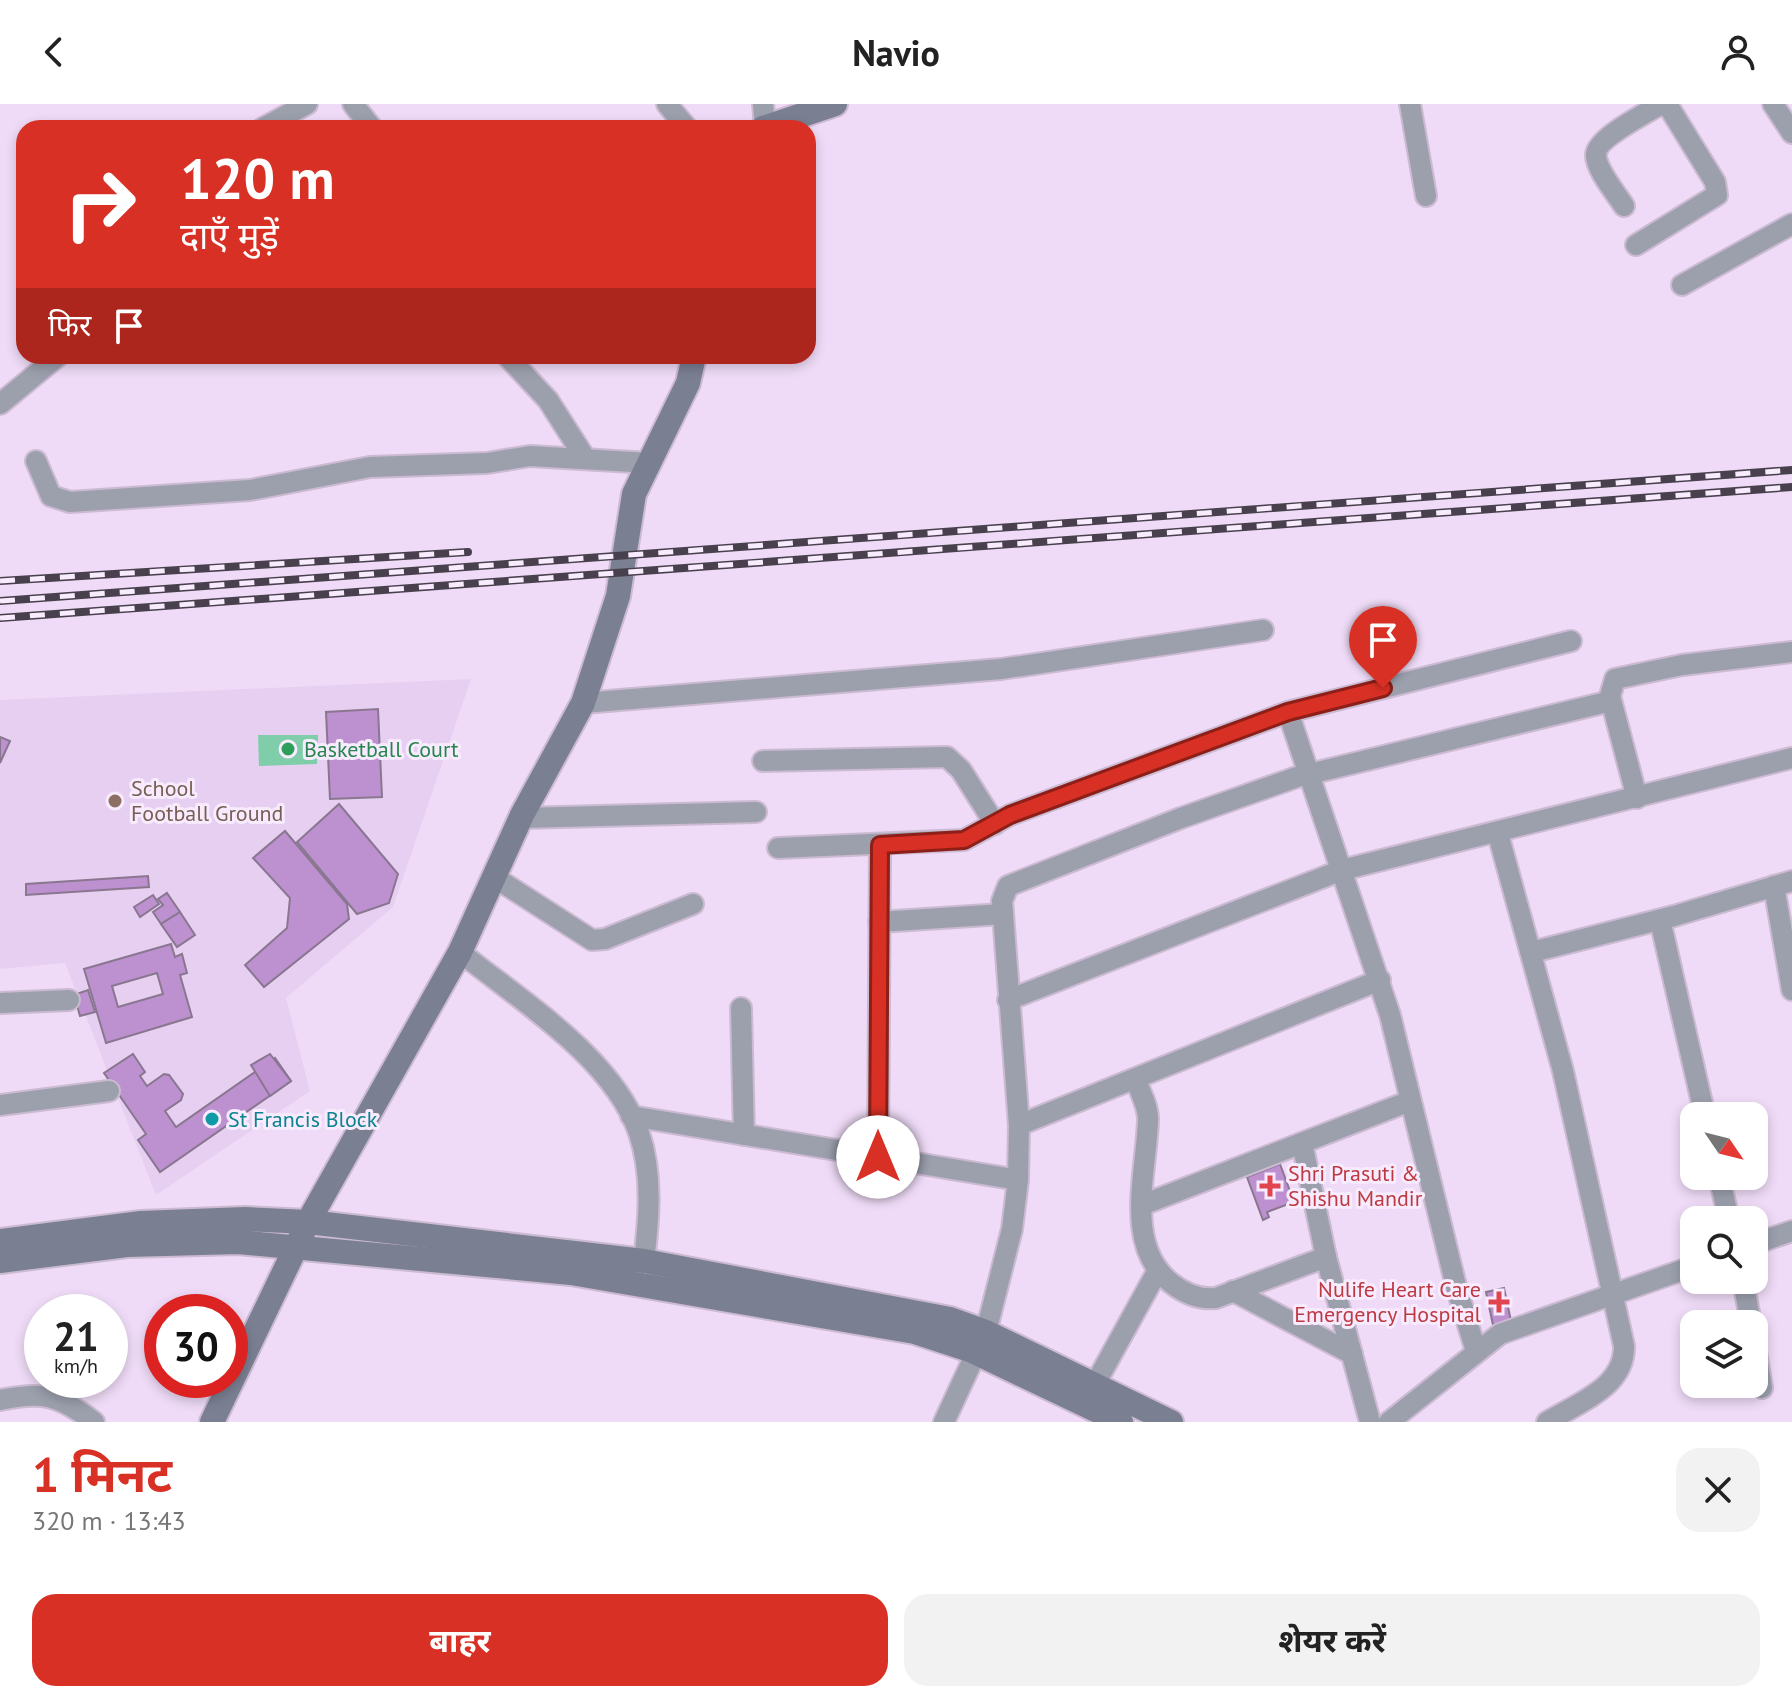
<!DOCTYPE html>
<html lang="hi">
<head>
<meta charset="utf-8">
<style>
	:root { --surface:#fff; --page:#f2f2f2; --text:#222; --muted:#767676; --accent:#d93025 }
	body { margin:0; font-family:"PT Sans","Noto Sans Devanagari",sans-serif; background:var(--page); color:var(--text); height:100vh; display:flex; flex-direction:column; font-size:30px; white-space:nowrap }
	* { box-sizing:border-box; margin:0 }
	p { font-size:26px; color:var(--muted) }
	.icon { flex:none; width:44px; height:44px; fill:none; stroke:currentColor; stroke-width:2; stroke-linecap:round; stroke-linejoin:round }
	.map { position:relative; height:1318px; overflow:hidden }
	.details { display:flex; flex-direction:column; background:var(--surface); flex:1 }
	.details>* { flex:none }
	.guide { position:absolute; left:16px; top:16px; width:800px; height:244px; border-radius:24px; box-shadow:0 4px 12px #0003; background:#d93025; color:#fff; overflow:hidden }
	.needle { width:52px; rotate:125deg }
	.tools { position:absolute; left:1680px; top:998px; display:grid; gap:16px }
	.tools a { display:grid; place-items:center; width:88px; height:88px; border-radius:16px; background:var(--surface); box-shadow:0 4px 12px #0003; font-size:40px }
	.speed { position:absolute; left:24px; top:1190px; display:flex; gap:16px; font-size:40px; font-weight:700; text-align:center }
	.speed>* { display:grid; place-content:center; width:104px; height:104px; border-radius:50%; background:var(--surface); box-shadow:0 4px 12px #0003; line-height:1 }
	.speed small { font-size:20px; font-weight:400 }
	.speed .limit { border:12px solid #d22; background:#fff; color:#111 }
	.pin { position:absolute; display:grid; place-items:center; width:68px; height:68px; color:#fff; margin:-82px -34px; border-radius:50% 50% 50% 0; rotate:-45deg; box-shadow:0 0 8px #0007 }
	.pin .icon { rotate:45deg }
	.me { position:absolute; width:88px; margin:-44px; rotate:0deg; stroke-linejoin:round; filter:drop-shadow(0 0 6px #0008) }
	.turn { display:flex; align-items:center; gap:28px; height:168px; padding:0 32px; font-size:36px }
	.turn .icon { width:104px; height:104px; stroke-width:2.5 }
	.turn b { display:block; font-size:56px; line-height:68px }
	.then { display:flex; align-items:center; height:76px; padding:0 32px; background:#0003; gap:16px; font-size:30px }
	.round { display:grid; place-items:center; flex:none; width:84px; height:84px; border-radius:24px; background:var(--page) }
	.overview { display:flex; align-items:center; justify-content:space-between; height:136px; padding:0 32px }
	h1 { font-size:48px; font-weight:700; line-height:60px; color:var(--accent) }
	.primary-button { display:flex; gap:16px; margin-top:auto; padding:16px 32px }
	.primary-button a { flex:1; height:92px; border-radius:24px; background:var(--accent); color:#fff; font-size:32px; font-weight:700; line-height:92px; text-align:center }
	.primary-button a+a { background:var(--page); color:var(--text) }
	header { display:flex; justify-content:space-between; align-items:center; height:104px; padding:0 32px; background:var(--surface); font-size:36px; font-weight:700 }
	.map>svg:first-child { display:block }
</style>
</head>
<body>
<header><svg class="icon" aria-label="back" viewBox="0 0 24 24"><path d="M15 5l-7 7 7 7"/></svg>Navio<svg class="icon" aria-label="person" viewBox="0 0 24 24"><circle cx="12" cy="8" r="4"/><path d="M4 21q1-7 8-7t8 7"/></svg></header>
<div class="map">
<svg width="1792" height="1318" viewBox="0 0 1792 1318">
	<rect width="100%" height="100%" fill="#efdbf7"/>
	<polygon fill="#e7cff2" points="471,575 393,803 286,894 310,987 156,1091 65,859 0,865 0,596"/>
	<polygon fill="#80cda9" points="258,631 318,631 317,660 259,662"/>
	<g fill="#bd90d0" stroke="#897790" stroke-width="2" fill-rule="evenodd">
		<polygon points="378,605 382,693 330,695 326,608"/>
		<polygon points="0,633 10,637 0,659"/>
		<polygon points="339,700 398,770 389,799 357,810 297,738"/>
		<polygon points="285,727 347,800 349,815 264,883 245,861 287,824 290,794 253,754"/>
		<polygon points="148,772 149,783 26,791 26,780"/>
		<polygon points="167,789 180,808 161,820 153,808 163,801 158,795"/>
		<polygon points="153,791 159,800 140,813 134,803"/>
		<polygon points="180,808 195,831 177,843 161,820"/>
		<path d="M171 840 175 853 182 850 187 869 180 871 192 913 106 939 84 865ZM157 869 163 890 118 903 112 882Z"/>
		<polygon points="88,886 95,908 80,912 74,891"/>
		<polygon points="133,950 145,968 140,972 147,982 164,970 169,971 183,990 181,996 165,1007 176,1023 275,954 291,977 160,1068 138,1036 146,1030 104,969"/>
		<polygon points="270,950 291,977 270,992 251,961"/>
		<polygon points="1280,1060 1294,1098 1267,1108 1269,1113 1263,1116 1247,1073"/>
		<polygon points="1504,1184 1511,1217 1493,1221 1486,1188"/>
	</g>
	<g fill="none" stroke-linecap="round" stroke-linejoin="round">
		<defs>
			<g id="street">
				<polyline points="353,0 372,24"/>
				<polyline points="667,0 687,24"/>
				<polyline points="763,0 765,22"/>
				<polyline points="1410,0 1426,92"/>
				<polyline points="1773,0 1792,29"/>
				<polyline points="263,24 307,0"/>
				<path d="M1624 102C1616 89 1596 66 1596 51 1596 34 1647 9 1661 0"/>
				<polyline points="1636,141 1717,91 1715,78 1667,0"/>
				<polyline points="1682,181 1792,120"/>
				<polyline points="507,252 548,296 585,354"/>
				<polyline points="0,300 58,252"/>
				<polyline points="36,357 51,392 70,398 250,386 370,363 487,359 530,352 650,359"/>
				<polyline points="583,599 1001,565 1263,526"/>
				<polyline points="1288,608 1390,911 1456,1182 1476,1247"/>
				<polyline points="763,657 947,653 961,666 995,720"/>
				<polyline points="1637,694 1610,592 1615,575 1682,561 1792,548"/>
				<polyline points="521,714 756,708"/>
				<path d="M1498 730 1563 967 1624 1242C1625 1283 1578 1299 1547 1318"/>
				<polyline points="778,744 964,736 1010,711 1288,608 1571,537"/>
				<polyline points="494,773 592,836 605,835 693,800"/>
				<polyline points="1774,782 1792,886"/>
				<polyline points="1660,816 1705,1012"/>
				<polyline points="879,818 1003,810"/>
				<path d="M460 848C520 896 613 954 639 1029 653 1070 649 1115 644 1157"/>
				<polyline points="1532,848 1674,812 1792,777"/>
				<polyline points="1008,896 1342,766 1792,654"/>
				<polyline points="0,899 69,896"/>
				<polyline points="741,904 744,1031"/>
				<path d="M1135 975C1140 987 1148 1002 1148 1015 1147 1067 1123 1141 1171 1179 1185 1190 1199 1196 1216 1194L1326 1153"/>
				<polyline points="0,1001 109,987"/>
				<polyline points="631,1012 1018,1076"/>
				<polyline points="1019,1021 1380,876"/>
				<polyline points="1302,1039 1326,1153 1370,1318"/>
				<polyline points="878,1053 880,741"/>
				<polyline points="1719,1072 1729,1116"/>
				<polyline points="1142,1101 1410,997"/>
				<polyline points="1754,1140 1792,1127"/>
				<polyline points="1743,1176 1751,1220"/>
				<polyline points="1233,1187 1352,1250"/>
				<polyline points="986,1228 1012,1125 1018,1076 1019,1021 1002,797 1008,782 1181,714 1297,673 1611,597"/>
				<polyline points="1754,1236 1762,1284"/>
				<polyline points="1094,1282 1158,1166"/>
				<path d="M0 1296C43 1287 59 1291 94 1318"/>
				<polyline points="944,1318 976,1249"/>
				<polyline points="1389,1318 1500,1230 1694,1162"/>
			</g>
			<g id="secondary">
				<polyline points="763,24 835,0"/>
				<polyline points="0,1137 141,1119 245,1115 308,1118 644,1157 950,1215 986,1228 1171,1318"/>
				<polyline points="0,1157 127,1141 238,1138 571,1169 915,1228 970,1246 1121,1318"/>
				<polyline points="212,1318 308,1118 460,848 522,711 583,599 618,492 634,390 688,279 694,252"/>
			</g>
		</defs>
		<use href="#street" stroke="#cbbad2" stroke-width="24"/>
		<use href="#secondary" stroke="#cbbad2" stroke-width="28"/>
		<use href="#street" stroke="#9ca0ad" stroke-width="20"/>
		<use href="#secondary" stroke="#7a7f92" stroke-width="24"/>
		<defs>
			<g id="rail">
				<polyline points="0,477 468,448"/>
				<polyline points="0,497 1792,366"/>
				<polyline points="0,514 1792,383"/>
			</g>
		</defs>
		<use href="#rail" stroke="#49404d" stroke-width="8"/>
		<use href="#rail" stroke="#f7ebfd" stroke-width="5" stroke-dasharray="15" stroke-linecap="butt"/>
	</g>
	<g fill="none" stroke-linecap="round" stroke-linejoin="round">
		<defs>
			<polyline id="route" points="878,1053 880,741 964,736 1010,711 1288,608 1383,584"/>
		</defs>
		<use href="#route" stroke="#8d1f18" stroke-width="20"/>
		<use href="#route" stroke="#d93025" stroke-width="14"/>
	</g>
	<circle fill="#2e9e5b" stroke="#f7ebfd" stroke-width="3" cx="288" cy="645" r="8"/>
	<circle fill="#8d6e63" stroke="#f7ebfd" stroke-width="3" cx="115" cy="697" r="8"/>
	<circle fill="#0f9aa8" stroke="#f7ebfd" stroke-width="3" cx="212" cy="1015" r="8"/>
	<g fill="#e0444e" stroke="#f7ebfd" stroke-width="3">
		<path d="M1266 1070h8v8h8v8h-8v8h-8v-8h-8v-8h8z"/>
		<path d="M1495 1186h8v8h8v8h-8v8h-8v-8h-8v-8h8z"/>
	</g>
	<g text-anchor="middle" stroke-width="6" stroke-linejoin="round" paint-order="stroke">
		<g font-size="22" fill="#27864d" stroke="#f7ebfd" text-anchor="start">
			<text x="304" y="653">Basketball Court</text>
		</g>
		<g font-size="22" fill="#785e54" stroke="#f7ebfd" text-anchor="start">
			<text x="131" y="692">School<tspan x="131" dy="25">Football Ground</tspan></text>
		</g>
		<g font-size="22" fill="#0d838f" stroke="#f7ebfd" text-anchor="start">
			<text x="228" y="1023">St Francis Block</text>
		</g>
		<g font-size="22" fill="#be3a42" stroke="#f7ebfd" text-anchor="start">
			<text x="1288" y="1077">Shri Prasuti &amp;<tspan x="1288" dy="25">Shishu Mandir</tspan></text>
			<text x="1481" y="1193" text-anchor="end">Nulife Heart Care<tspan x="1481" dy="25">Emergency Hospital</tspan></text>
		</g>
	</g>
</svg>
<div class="tools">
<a><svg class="needle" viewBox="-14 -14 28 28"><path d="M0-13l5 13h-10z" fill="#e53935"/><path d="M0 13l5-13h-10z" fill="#767676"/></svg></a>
<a><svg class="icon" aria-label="search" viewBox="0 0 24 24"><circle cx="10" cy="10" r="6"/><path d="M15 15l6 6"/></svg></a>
<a><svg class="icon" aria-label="layers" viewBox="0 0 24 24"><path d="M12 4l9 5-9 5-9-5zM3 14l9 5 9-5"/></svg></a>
</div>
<div class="speed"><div>21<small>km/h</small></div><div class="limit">30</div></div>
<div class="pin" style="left:1383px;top:584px;background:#d93025"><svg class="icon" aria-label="arrive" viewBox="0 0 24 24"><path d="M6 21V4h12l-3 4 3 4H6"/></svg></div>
<svg class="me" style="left:878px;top:1053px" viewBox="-20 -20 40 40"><circle r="19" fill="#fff"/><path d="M0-13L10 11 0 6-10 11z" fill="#d93025"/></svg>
<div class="guide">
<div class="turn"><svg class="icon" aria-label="right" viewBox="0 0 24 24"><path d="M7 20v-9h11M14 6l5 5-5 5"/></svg><div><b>120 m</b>दाएँ मुड़ें</div></div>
<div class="then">फिर<svg class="icon" aria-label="arrive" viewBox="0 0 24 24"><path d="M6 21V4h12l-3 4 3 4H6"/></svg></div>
</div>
</div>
<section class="details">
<div class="overview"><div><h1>1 मिनट</h1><p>320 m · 13:43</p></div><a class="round"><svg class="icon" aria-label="close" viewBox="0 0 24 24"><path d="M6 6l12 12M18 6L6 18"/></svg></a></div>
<div class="primary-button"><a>बाहर</a><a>शेयर करें</a></div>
</section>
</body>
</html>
